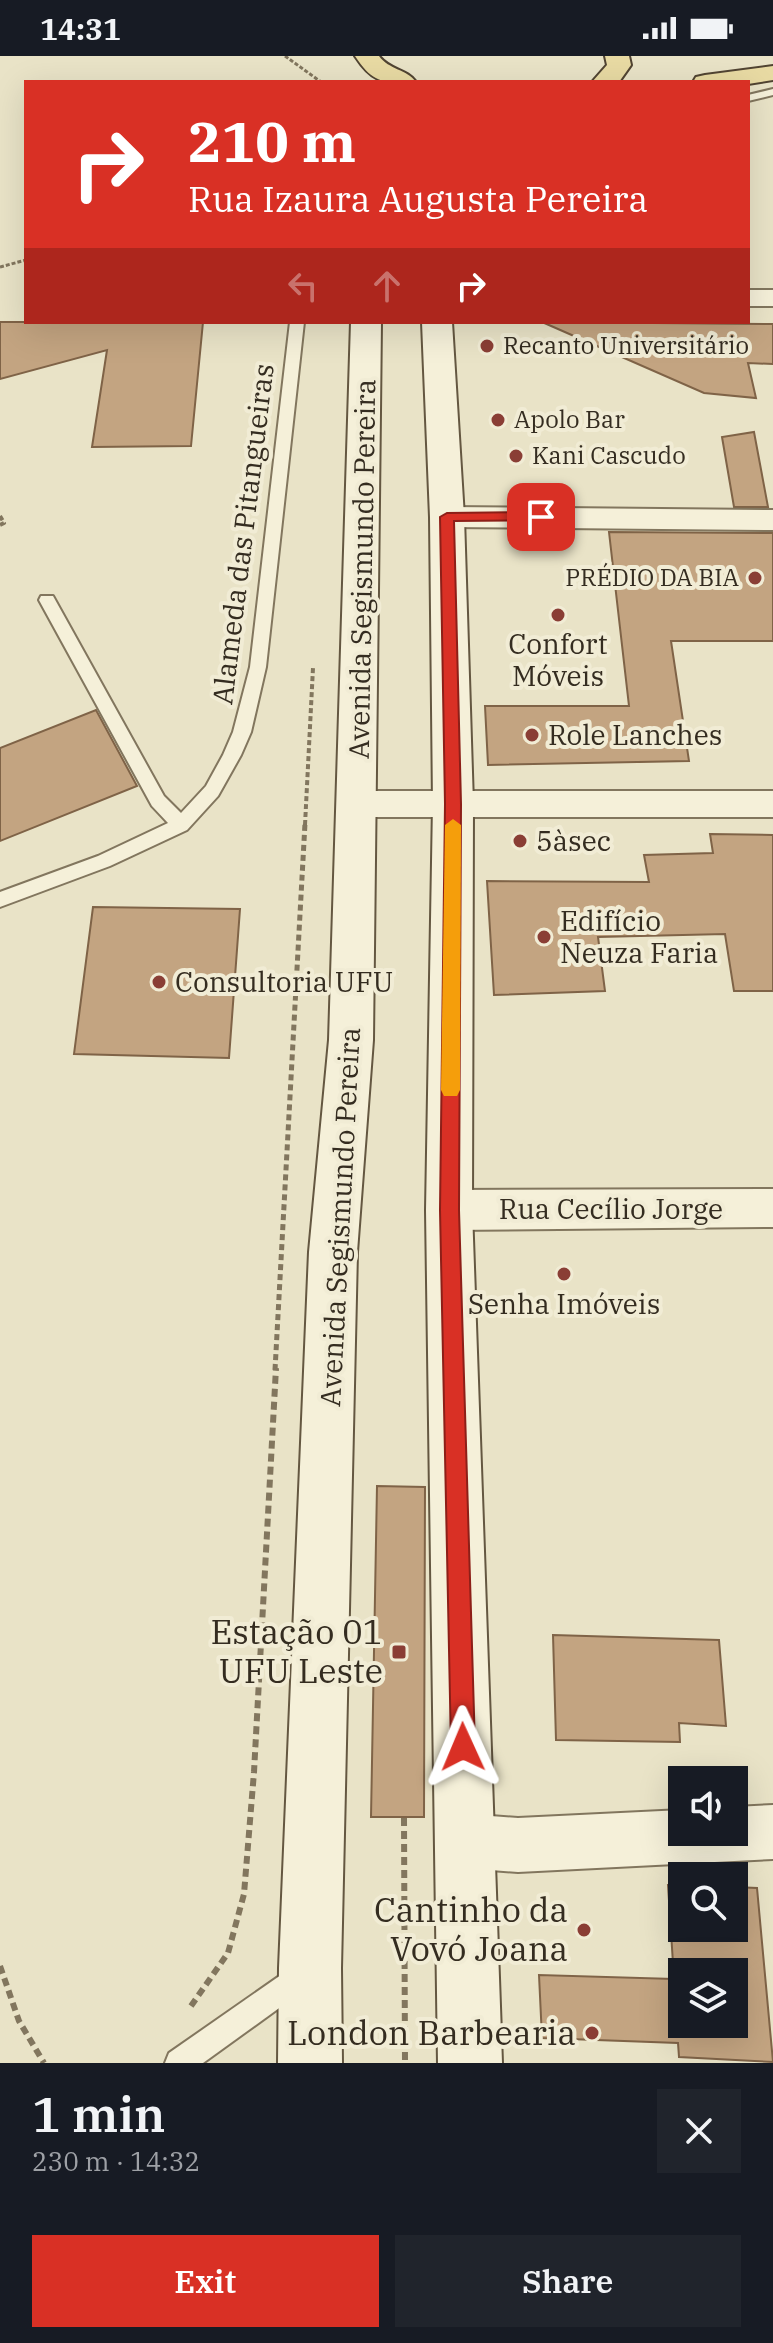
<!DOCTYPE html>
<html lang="en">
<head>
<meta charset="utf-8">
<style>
	:root { --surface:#171b24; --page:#20242c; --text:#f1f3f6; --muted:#9ea1a6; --accent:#d93025 }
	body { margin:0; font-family:"IBM Plex Serif",serif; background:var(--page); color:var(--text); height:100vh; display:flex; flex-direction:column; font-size:30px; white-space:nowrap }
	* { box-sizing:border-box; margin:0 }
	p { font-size:26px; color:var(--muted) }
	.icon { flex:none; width:44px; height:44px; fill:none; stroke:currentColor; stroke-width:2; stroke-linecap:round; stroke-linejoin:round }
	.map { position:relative; height:2007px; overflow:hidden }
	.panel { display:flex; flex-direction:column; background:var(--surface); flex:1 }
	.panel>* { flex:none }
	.hud { position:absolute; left:24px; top:24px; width:726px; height:244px; border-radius:0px; box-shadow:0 8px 32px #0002; background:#d93025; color:#fff; overflow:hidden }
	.tools { position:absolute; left:668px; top:1710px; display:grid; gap:16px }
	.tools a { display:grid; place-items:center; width:80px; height:80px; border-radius:0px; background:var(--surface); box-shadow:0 8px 32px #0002; font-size:40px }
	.pin { position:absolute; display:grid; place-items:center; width:68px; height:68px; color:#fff; margin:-34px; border-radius:16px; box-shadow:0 4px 12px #0006 }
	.me { position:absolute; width:88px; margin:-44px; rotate:359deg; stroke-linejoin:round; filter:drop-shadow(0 0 6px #0008) }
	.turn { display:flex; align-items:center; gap:28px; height:168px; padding:0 32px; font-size:36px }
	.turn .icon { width:104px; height:104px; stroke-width:2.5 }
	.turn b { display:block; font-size:56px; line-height:68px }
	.lanes { display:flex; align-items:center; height:76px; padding:0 32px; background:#0003; justify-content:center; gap:40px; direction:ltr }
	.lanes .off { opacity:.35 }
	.round { display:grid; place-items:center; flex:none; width:84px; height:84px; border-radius:0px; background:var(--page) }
	.head { display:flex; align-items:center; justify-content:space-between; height:136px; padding:0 32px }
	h1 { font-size:48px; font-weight:600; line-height:60px }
	.button { display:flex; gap:16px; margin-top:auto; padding:16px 32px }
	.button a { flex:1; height:92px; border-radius:0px; background:var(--accent); color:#fff; font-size:32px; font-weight:600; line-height:92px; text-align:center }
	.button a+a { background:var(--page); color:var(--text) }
	.status { display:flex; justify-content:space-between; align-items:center; height:56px; padding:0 40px; background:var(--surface); direction:ltr }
	.status svg { height:22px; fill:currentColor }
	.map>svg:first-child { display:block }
</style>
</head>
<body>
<div class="status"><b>14:31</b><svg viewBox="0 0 49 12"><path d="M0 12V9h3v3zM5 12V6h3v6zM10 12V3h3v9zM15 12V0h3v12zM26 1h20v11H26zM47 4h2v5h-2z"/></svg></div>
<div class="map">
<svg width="773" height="2007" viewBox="0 0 773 2007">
	<rect width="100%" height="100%" fill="#e9e3c7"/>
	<g fill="#c3a481" stroke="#7f6347" stroke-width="2" fill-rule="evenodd">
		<polygon points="0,266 203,266 191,390 92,391 107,294 0,323"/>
		<polygon points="542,266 773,268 773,308 748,307 756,342 704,337"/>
		<polygon points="754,376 768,451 734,451 722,381"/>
		<polygon points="609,476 773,477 773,585 671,585 689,705 488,709 485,650 629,650"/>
		<polygon points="96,654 137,730 0,785 0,692"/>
		<polygon points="710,778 773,779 773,935 734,935 725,878 598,881 605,935 494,939 487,825 649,826 644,799 713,797"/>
		<polygon points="93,851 240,853 229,1002 74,998"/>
		<polygon points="377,1430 425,1431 424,1761 371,1761"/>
		<polygon points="553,1579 719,1584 726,1670 679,1667 680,1686 556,1684"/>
		<path d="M668 1829 682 1830V1872H734V1831L757 1832 773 2006 679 2001 678 1987 542 1982 539 1919 674 1923ZM682 1916H734V1968H682Z"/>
	</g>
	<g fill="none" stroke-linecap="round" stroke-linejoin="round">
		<defs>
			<g id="service">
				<polygon points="773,33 773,39 748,45 748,39"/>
				<polygon points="290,266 304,266 266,611 251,676 241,699 218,740 187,774 110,810 0,851 0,836 98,800 168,767 152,750 39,544 41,540 53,540 164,740 181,757 206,730 223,699 233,676 250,611"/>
				<polygon points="301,1905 311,1909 315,1919 311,1929 203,2007 165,2007 169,1997"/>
			</g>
			<g id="minor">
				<rect x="748" y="234" width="25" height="16"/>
				<polygon points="447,451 773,454 773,474 447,471 436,468 432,461 436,454"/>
				<polygon points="357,735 773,735 773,761 357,761 344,758 339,748 344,738"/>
				<polygon points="773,1133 773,1171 449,1174 434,1168 428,1154 434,1140 449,1134"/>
				<polygon points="773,1749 773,1803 518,1816 465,1812 446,1804 438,1785 446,1766 465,1758 518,1762 682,1754 682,1776 734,1776 734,1751"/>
			</g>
			<g id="secondary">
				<polygon points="351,266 381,266 373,984 357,1196 341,1912 342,2007 278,2007 279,1912 309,1196 329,984"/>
				<polygon points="422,266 452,266 464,461 473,748 472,1154 502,2007 438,2007 426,1154 433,748 430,461"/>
			</g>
			<g id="primary">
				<path d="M355 0H379C389 14 407 13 416 26 383 26 374 29 355 0Z"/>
				<polygon points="605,0 629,0 631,9 619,26 592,26 607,9"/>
				<polygon points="773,10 773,24 748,28 693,26 696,21 705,19"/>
			</g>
		</defs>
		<use href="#service" stroke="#82765e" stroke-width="4"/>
		<use href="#minor" stroke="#82765e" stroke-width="4"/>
		<use href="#secondary" stroke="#645741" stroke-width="4"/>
		<use href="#primary" stroke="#514432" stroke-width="4"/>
		<g stroke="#82765e" stroke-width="3" stroke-dasharray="4 2" stroke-linecap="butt">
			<polyline points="285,0 321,26"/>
			<polyline points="0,211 26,204"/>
		</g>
		<g stroke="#82765e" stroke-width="4" stroke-dasharray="5 3" stroke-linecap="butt">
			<polyline points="0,460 4,467 0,469"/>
			<polyline points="305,769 313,612"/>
		</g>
		<polyline stroke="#82765e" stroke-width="5" stroke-dasharray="6 4" stroke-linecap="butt" points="275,1314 305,767"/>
		<g stroke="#82765e" stroke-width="6" stroke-dasharray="8 5" stroke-linecap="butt">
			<polyline points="404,1762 405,2007"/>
			<polyline points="0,1910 19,1965 44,2007"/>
			<polyline points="191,1950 228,1897 244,1838 254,1716 276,1312"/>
		</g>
		<use href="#service" fill="#f5f0d9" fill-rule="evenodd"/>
		<use href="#minor" fill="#f5f0d9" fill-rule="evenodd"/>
		<use href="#secondary" fill="#f5f0d9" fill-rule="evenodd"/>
		<use href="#primary" fill="#e8daa3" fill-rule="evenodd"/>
	</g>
	<polygon fill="#d93025" stroke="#8d1f18" stroke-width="2" points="541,456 548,461 546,464 454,465 461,748 459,1154 475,1691 471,1699 463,1702 455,1699 451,1691 440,1154 445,748 440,461 447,457"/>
	<polygon fill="#f59e0b" points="453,763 461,769 460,1034 457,1040 444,1040 441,1034 445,769"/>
	<g fill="#8a3e35" stroke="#f1ecd5" stroke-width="3">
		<circle cx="487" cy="290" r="8"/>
		<circle cx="498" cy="364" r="8"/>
		<circle cx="516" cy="400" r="8"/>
		<circle cx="755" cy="522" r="8"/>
		<circle cx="558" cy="559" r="8"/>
		<circle cx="532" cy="679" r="8"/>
		<circle cx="520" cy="785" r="8"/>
		<circle cx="544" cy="881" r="8"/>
		<circle cx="159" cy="926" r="8"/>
		<circle cx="564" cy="1218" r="8"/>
		<rect x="391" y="1588" width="16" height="16" rx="4"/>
		<circle cx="584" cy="1874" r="8"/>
		<circle cx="592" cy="1977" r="8"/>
	</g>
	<g text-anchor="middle" stroke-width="8" stroke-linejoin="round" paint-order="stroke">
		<g font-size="24" fill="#342c20" stroke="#f1ecd5" text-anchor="start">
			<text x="503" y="298">Recanto Universitário</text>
			<text x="514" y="372">Apolo Bar</text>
			<text x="532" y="408">Kani Cascudo</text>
			<text x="739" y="530" text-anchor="end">PRÉDIO DA BIA</text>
		</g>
		<g font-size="28" fill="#342c20" stroke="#f1ecd5">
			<text transform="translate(243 478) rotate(-83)" y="10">Alameda das Pitangueiras</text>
			<text transform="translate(362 513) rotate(-89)" y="10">Avenida Segismundo Pereira</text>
			<text x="611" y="1163">Rua Cecílio Jorge</text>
			<text transform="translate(340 1161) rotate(-87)" y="10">Avenida Segismundo Pereira</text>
		</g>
		<g font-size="28" fill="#342c20" stroke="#f1ecd5" text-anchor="start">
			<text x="558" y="598" text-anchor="middle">Confort<tspan x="558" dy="32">Móveis</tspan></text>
			<text x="548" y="689">Role Lanches</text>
			<text x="536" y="795">5àsec</text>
			<text x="560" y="875">Edifício<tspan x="560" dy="32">Neuza Faria</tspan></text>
			<text x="175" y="936">Consultoria UFU</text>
			<text x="564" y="1258" text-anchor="middle">Senha Imóveis</text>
		</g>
		<g font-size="34" fill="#342c20" stroke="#f1ecd5" text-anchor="end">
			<text x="383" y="1588">Estação 01<tspan x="383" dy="39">UFU Leste</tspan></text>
			<text x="568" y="1866">Cantinho da<tspan x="568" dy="39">Vovó Joana</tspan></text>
			<text x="576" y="1989">London Barbearia</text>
		</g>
	</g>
</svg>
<div class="tools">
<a><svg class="icon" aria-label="sound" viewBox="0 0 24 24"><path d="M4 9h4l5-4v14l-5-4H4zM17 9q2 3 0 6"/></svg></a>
<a><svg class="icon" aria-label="search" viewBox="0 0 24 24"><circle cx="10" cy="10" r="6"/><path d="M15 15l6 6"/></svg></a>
<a><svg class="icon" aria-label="layers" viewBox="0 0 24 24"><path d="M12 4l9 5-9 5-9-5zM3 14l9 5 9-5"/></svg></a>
</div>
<div class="pin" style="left:541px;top:461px;background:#d93025"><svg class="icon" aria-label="arrive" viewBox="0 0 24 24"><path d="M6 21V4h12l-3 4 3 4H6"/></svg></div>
<svg class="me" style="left:463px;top:1691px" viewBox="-20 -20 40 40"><path d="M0-17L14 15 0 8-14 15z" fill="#d93025" stroke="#fff" stroke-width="4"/></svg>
<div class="hud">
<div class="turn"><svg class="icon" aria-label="right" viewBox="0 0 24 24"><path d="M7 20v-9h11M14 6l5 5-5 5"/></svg><div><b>210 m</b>Rua Izaura Augusta Pereira</div></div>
<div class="lanes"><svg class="icon off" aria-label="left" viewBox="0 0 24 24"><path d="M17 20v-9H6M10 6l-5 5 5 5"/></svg><svg class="icon off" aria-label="ahead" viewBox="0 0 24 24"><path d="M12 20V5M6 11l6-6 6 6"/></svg><svg class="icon" aria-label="right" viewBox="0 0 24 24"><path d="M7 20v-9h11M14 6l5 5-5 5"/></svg></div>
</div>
</div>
<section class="panel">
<div class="head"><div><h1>1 min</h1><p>230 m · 14:32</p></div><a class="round"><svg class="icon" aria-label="close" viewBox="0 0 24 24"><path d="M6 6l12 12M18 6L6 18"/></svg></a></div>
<div class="button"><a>Exit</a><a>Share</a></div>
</section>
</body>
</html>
